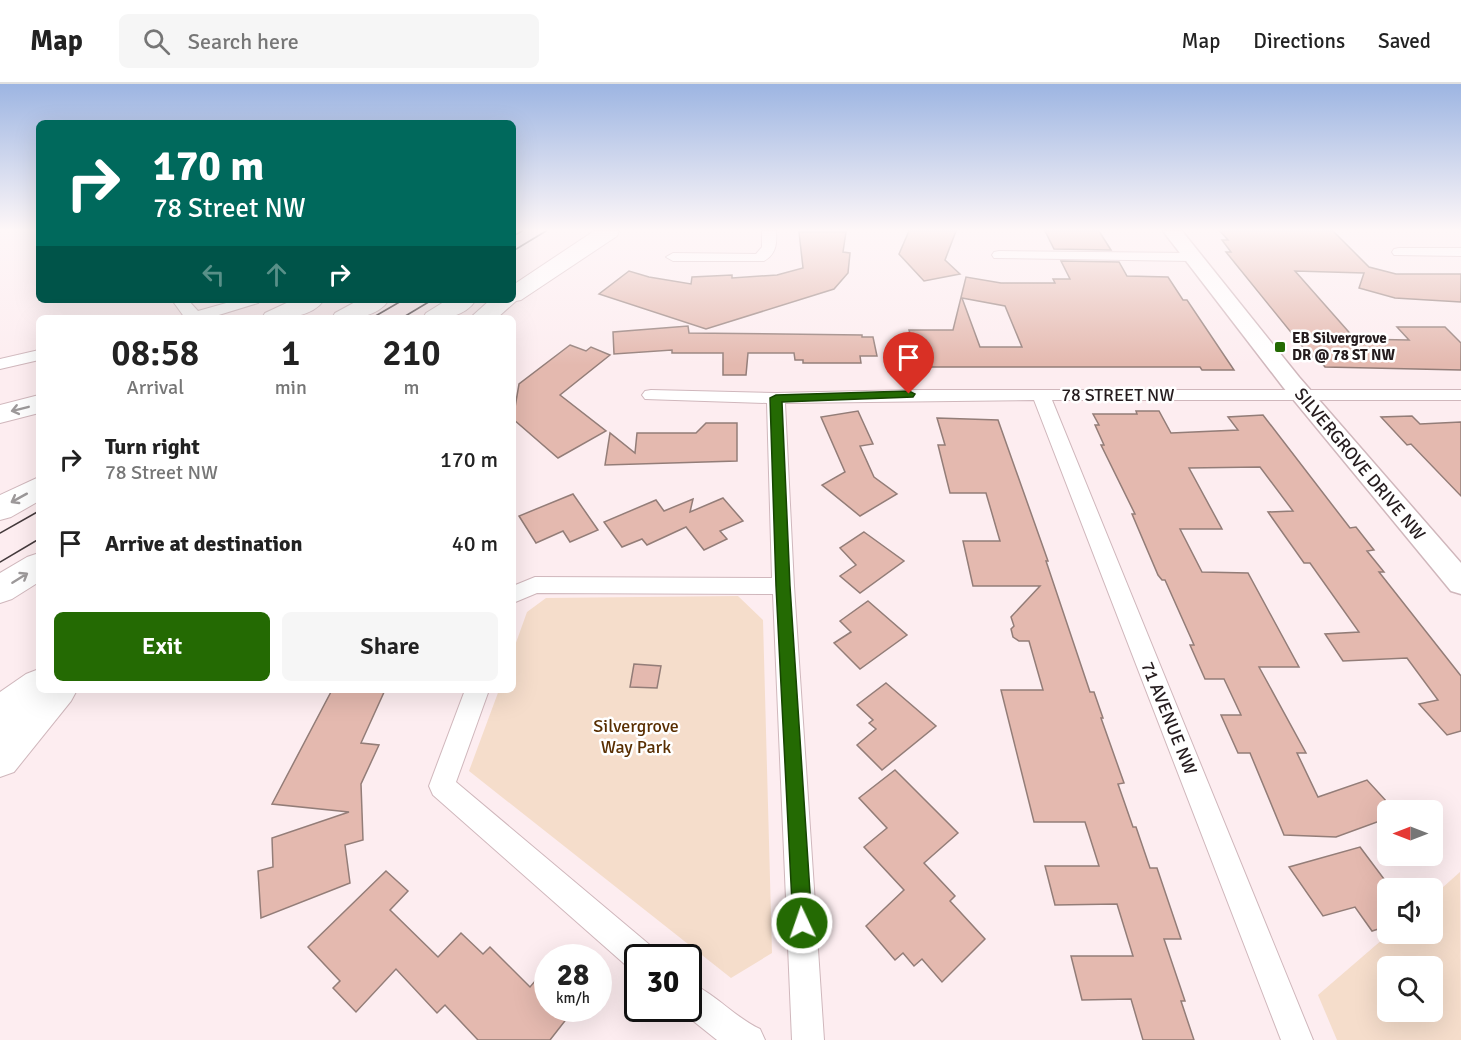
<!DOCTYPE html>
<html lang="en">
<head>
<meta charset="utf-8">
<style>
	:root { --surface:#fff; --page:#f6f6f6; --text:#222; --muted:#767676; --line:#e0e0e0; --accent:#246a03 }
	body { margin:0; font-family:Signika,sans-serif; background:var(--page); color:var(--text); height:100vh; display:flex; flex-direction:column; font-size:22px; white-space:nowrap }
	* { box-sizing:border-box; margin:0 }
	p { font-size:20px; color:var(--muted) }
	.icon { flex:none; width:33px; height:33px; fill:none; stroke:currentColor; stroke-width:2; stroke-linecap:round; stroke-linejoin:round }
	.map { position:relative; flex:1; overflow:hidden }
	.details { position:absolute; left:36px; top:231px; width:480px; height:378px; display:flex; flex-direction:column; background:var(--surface); border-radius:9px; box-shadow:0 6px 24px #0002 }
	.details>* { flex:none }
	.top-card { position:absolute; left:36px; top:36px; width:480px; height:183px; border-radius:9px; box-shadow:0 6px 24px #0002; background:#00695c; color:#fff; overflow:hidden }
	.needle { width:39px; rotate:270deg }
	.tools { position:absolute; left:1377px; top:716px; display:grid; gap:12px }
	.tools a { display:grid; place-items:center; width:66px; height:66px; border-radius:9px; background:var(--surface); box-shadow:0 6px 24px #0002; font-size:30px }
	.speed { position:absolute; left:534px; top:860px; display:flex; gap:12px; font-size:30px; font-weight:700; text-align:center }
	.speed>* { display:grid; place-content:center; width:78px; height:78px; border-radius:50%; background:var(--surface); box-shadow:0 6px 24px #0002; line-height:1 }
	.speed small { font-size:15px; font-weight:400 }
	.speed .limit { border:3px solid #111; border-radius:9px; background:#fff; color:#111 }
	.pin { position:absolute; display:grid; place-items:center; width:51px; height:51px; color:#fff; margin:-62px -26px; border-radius:50% 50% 50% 0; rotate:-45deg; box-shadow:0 0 6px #0007 }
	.pin .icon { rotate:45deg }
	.me { position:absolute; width:66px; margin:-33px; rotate:357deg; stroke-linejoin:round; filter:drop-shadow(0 0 4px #0008) }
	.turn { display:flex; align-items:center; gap:21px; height:126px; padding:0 18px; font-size:27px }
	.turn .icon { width:78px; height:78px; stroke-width:2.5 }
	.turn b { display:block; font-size:42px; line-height:51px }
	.lanes { display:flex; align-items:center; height:57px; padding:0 18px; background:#0003; justify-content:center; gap:30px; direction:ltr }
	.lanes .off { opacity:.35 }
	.eta { display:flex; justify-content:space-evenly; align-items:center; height:102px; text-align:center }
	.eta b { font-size:36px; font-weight:600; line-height:42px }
	.action { display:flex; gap:12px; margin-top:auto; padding:12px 18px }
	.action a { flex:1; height:69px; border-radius:9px; background:var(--accent); color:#fff; font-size:24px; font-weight:600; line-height:69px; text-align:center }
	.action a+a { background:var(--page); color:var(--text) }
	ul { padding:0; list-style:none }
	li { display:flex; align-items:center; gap:18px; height:84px; padding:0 18px }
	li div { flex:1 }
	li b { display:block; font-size:22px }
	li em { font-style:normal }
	header { display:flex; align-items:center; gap:36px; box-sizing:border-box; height:84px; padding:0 30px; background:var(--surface); border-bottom:2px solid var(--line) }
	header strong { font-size:28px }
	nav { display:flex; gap:33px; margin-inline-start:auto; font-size:21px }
	.search { width:420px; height:54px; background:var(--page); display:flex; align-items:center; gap:15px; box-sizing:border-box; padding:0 21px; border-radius:9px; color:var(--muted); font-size:22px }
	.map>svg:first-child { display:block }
</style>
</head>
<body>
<header>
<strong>Map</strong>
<div class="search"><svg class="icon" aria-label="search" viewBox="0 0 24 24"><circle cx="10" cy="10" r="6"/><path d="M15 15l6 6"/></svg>Search here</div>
<nav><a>Map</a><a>Directions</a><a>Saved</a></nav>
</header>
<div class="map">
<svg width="1461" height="956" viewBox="0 0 1461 956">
	<rect width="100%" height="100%" fill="#fdedf0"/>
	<g fill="#f5ddcb" fill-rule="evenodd">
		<polygon points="738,512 763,536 772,869 731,894 469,687 499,606 513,606 513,567 527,528 546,514"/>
		<path d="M1460 788 1461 956H1337L1318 911 1390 849H1432L1433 812ZM1388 882H1432V927H1388Z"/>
	</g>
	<g fill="#e4b9af" stroke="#937d78" stroke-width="1.5" fill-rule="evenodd">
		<polygon points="909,147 956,147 945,176 960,190 924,197 899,170"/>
		<polygon points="1045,147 1099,147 1111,166 1054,165"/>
		<polygon points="1220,147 1333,147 1369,183 1396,190 1461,190 1461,218 1395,214 1359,204 1364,189 1295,187 1355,255 1409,256 1397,243 1445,243 1461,259 1461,286 1325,283 1317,273 1311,273 1226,168 1231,168 1222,156 1228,156"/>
		<polygon points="799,148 846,148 843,168 850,169 848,189 834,205 706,245 599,210 629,187 649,193 691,200 692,193 732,191 732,194 777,191 803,184"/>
		<path d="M1061 177 1119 178 1127 192 1168 193 1183 216H1187L1234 286H1202L1200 283H919L909 246H953L966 193 1001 199H1055L1053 195H1070ZM962 214 1005 222 1022 263H980Z"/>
		<polygon points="688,242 689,249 862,251 862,253 873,253 877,272 860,272 861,279 803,279 803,276 795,276 794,269 748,269 746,291 723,291 723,269 672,269 672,266 614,270 613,248"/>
		<polygon points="570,261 586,267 591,263 610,271 560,311 606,347 558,374 513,335 519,300"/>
		<polygon points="858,327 873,360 860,362 874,393 897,410 860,432 822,401 845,388 821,333"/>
		<polygon points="1136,327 1159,327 1171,349 1238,346 1228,333 1263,331 1350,444 1356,443 1374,466 1367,467 1384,488 1379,488 1461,592 1461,647 1447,651 1419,620 1438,616 1407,574 1343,577 1325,550 1359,548 1310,479 1304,479 1268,428 1293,427 1260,383 1189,384 1222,445 1180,445 1202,488 1248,489 1299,583 1259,583 1306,669 1297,669 1318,713 1367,696 1388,719 1388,734 1336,753 1284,751 1250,669 1238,669 1221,631 1241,631 1224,595 1205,595 1190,561 1194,561 1165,496 1162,496 1158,491 1132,430 1135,430 1101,361 1104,361 1095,341 1099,341 1093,330 1137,330"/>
		<polygon points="1412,332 1420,340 1461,338 1461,412 1411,360 1407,361 1381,333"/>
		<polygon points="937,334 998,336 1048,477 1046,477 1090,608 1094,608 1103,634 1101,634 1124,699 1118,700 1133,743 1136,743 1150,784 1157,784 1181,855 1164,855 1185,917 1181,917 1194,956 1143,956 1131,915 1082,916 1071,872 1133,872 1117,820 1055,821 1045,782 1099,782 1085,738 1034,738 1001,606 1043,606 1029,557 1019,557 1013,553 1011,545 1014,542 1011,533 1040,502 973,502 963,457 1000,457 986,409 950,409 938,361 945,361"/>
		<polygon points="706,339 737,339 737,377 605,381 610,349 635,369 637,349 696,349"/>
		<polygon points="573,410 598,446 570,458 563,447 536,459 519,432"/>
		<polygon points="723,414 743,437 720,447 727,455 704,466 686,443 647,461 642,455 622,463 604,438 656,416 664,427 693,415 690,428"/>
		<polygon points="864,448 904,477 860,509 840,492 856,481 840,464"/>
		<polygon points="868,517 907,551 860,585 834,559 851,548 840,537"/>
		<polygon points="634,580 661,582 657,604 630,603"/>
		<polygon points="886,599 936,642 882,686 857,661 876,645 869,639 873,636 857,621"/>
		<polygon points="332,606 385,606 361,659 379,661 361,700 363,756 345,761 350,799 261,834 258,787 273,783 272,754 349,728 272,720"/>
		<polygon points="895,686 958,749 924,779 955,812 950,817 985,855 942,898 922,875 914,882 903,869 895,876 866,842 904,806 864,763 887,744 859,714"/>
		<polygon points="1360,763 1387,799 1385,799 1388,803 1388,842 1372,847 1355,823 1323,832 1289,783"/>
		<polygon points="386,787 408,807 390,826 438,873 461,849 483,870 490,863 530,903 548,882 548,924 575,924 550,956 478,956 445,921 437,929 396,885 356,928 333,904 340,897 308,863"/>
	</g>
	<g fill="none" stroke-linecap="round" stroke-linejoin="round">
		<defs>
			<g id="street">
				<path d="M762 147H776C777 160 776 170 764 177H673L666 173 673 169 756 170 762 163Z"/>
				<polygon points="1399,164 1461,164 1461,172 1394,171 1392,168 1394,165"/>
				<polygon points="999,167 1191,169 1198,173 1191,177 994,174 992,171 994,168"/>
				<polygon points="172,216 188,216 198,227 237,216 261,216 258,219 209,234 185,234"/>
				<polygon points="39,266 39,276 0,285 0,275"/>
				<polygon points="651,306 776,309 909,306 1461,306 1461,316 1052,316 1313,956 1281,956 1034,316 785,319 794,502 824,956 792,956 773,510 537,509 513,519 513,502 535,493 772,494 767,319 645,315 642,311 645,307"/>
				<polygon points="465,606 489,606 456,698 651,862 655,873 638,873 638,887 629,884 433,711 429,702"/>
				<path d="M688 898C715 909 734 933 760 945L765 956H717L677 924H688Z"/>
			</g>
			<polygon id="secondary" points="1163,147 1182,147 1299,293 1461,479 1461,510 1451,507 1283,303"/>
			<g id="highway">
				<polygon points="594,147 619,147 617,152 521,216 516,217 497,234 470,234 490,216 513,216 513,201"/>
				<path d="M293 216H324C311 235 282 234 262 234L265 229Z"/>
				<path d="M359 216H389C376 235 352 234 332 234L335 229Z"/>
				<path d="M447 216H476C463 235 443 234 423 234L426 229Z"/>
				<polygon points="39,311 39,329 0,339 0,321"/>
				<polygon points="39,393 39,417 11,433 0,436 0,411"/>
				<polygon points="39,469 39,498 12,515 0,519 0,489 27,473"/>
				<polygon points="39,585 39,606 77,606 71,617 14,688 0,693 0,608 26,590"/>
			</g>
		</defs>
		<use href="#street" stroke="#d0b7bc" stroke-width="2"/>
		<use href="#secondary" stroke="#d0b7bc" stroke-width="3"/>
		<use href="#highway" stroke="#d0b7bc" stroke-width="2"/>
		<use href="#street" fill="#fff" fill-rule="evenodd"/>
		<use href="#secondary" fill="#fff" fill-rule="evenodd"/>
		<use href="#highway" fill="#fff" fill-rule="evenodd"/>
		<g stroke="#443a3c" stroke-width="1.5">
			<polyline points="513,152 522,147"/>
			<polyline points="513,167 546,147"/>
			<polyline points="372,234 403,216"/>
			<polyline points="402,234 432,216"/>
			<polyline points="0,449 39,427"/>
			<polyline points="0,478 39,455"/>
		</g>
	</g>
	<defs><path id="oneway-shaft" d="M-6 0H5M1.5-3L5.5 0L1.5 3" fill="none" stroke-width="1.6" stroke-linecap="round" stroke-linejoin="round" transform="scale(1.5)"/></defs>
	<g stroke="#9d999a">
		<use href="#oneway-shaft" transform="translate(20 325) rotate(166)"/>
		<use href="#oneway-shaft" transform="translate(19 414) rotate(151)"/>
		<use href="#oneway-shaft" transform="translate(20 494) rotate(-32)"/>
	</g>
	<linearGradient id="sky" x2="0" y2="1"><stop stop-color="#9db5e2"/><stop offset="0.52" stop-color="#fef7f8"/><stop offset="1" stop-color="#fef7f8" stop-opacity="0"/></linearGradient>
	<rect width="1461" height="281" fill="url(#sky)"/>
	<polygon fill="#246a03" stroke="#174502" stroke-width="1.5" points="909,307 915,310 913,313 782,318 790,502 812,839 809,845 802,848 795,845 793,839 776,502 770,314 776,311"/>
	<rect fill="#246a03" stroke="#fff" stroke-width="2" x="1274" y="257" width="12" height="12" rx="3"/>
	<g text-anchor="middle" stroke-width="5" stroke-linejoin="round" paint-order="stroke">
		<g font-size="15" font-weight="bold" fill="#251c1e" stroke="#fff" text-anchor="start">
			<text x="1292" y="259">EB Silvergrove<tspan x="1292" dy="17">DR @ 78 ST NW</tspan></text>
		</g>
		<g font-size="18" fill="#251c1e" stroke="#fff">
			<text x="1118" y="317">78 STREET NW</text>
			<text transform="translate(1360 380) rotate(50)" y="6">SILVERGROVE DRIVE NW</text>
			<text transform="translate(1169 634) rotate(68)" y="6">71 AVENUE NW</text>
		</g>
		<g font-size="18" fill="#592f02" stroke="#fff">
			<text x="636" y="648">Silvergrove<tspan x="636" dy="21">Way Park</tspan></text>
		</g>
	</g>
</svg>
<div class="tools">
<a><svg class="needle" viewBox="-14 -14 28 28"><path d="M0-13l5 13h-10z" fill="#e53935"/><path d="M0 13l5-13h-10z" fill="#767676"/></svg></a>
<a><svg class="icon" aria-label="sound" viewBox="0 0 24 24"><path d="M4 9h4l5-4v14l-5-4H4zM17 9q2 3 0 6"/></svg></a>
<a><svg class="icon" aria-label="search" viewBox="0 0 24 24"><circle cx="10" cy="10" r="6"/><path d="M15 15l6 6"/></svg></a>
</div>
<div class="speed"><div>28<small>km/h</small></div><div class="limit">30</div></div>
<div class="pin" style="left:909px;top:310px;background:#d93025"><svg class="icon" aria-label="arrive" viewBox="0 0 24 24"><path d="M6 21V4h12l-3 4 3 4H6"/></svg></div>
<svg class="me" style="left:802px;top:839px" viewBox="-20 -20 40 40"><circle r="17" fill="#246a03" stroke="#fff" stroke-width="3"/><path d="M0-11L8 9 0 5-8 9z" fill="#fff"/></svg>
<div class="top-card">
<div class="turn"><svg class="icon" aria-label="right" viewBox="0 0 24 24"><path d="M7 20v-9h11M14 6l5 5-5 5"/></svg><div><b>170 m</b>78 Street NW</div></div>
<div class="lanes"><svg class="icon off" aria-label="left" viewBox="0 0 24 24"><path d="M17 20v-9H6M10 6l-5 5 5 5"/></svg><svg class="icon off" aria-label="ahead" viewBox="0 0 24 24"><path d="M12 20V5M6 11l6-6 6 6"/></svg><svg class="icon" aria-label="right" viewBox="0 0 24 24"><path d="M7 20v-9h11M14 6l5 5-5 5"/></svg></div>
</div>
<section class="details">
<div class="eta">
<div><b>08:58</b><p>Arrival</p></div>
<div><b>1</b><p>min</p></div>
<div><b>210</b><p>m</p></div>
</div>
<ul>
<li><svg class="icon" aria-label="right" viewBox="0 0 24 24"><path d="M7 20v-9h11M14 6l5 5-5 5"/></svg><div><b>Turn right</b><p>78 Street NW</p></div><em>170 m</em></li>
<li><svg class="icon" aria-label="arrive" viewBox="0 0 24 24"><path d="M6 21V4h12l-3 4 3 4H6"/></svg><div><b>Arrive at destination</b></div><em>40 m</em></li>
</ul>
<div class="action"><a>Exit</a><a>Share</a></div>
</section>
</div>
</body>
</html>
